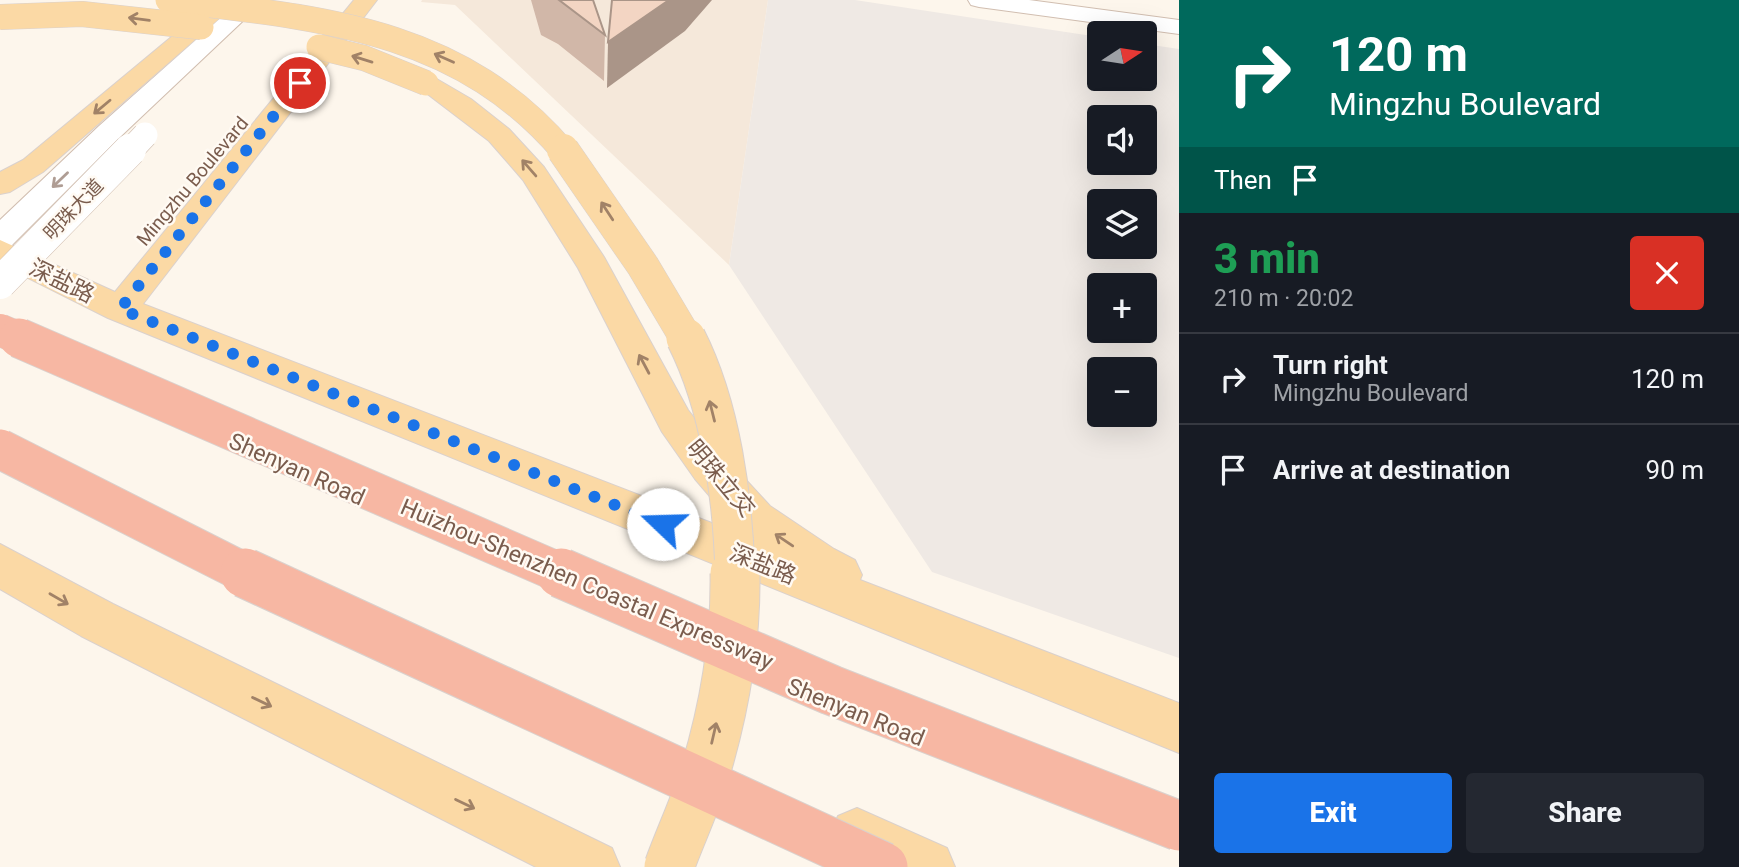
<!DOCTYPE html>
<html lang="en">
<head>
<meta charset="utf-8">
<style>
	:root { --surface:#171b24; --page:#242831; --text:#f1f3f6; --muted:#9ea1a6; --line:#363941; --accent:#1a73e8 }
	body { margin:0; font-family:Roboto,"Noto Sans SC",sans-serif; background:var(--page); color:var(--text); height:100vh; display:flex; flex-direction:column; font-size:26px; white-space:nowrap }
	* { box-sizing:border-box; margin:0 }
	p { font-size:23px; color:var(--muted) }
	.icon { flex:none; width:38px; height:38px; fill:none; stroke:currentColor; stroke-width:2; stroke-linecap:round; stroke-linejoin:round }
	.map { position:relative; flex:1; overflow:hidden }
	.details { display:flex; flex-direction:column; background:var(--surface); width:560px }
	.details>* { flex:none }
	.top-card { background:#00695c; color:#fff; overflow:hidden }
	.needle { width:46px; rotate:78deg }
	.buttons { position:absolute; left:1087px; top:21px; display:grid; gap:14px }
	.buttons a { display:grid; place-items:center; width:70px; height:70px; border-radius:7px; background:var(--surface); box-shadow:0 7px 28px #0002; font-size:35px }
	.pin { position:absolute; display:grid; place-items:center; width:60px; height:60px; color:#fff; margin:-30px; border:4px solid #fff; border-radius:50%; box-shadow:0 2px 7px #0007 }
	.me { position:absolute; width:77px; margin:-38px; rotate:291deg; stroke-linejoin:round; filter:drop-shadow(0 0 5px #0008) }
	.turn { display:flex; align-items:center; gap:24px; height:147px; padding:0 35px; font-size:32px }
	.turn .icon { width:91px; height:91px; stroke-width:2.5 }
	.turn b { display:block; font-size:49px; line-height:60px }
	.then { display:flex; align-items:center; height:66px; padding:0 35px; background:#0003; gap:14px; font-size:26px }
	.round { display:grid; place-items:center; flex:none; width:74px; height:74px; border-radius:7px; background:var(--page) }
	.overview { display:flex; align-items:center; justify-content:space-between; height:119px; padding:0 35px }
	h1 { font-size:42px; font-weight:800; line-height:52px; color:#1e9e55 }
	.primary-button { display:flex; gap:14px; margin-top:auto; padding:14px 35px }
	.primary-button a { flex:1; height:80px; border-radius:7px; background:var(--accent); color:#fff; font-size:28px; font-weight:800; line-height:80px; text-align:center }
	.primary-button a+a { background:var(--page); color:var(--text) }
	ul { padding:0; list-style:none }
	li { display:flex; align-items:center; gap:21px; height:91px; padding:0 35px; border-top:2px solid var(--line) }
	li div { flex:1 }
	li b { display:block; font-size:26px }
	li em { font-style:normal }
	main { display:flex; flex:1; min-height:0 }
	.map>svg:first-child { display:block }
</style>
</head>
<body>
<main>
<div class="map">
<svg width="1179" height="867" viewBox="0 0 1179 867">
	<rect width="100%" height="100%" fill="#fdf6ec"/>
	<polygon fill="#f5e8da" points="422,0 768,0 729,265 455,5 421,2"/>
	<path fill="#efe9e4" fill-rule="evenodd" d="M768 0H855L1099 37V79H1144L1145 44 1179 49V658L932 572 729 265ZM1099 117H1144V163H1099ZM1099 201H1144V247H1099ZM1099 285H1144V331H1099ZM1099 369H1144V415H1099Z"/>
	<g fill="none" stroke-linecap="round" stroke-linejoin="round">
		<defs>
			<g id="minor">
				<polygon points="241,0 265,0 119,138 11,246 0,249 0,220 99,126"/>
				<polygon points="968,0 1029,0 1179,20 1179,34 979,7 971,5"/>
			</g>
			<g id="major">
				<polygon points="216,0 234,0 236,4 43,172 10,192 0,194 0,172 23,160"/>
				<polygon points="354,0 377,0 143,304 743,535 695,479 662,432 578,268 523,180 489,141 413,83 417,78 426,75 435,78 471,99 509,129 544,167 604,257 688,410 723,455 770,506 834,549 855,560 862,575 860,580 1179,703 1179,753 108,318 0,264 0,240 115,292"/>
				<polygon points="0,544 113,604 612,848 620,867 536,867 81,636 0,589"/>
				<polygon points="857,808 947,848 955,867 867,867 838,854 830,835 838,816"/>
			</g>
		</defs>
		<use href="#minor" stroke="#d1beb0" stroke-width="2"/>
		<use href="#major" stroke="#dad1cd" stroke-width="2"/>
		<use href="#minor" fill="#fff" fill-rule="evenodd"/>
		<use href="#major" fill="#fbd9a5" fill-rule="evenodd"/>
		<defs>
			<polyline id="minor-bridge-far1" points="129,152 145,135"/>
			<polyline id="minor-bridge" points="0,283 130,150"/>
			<g id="major-bridge-far3">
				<path d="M168 0C319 18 459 28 564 152"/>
				<polyline points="0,17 82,14 201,27"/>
				<polyline points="319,47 364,58 426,83"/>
			</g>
			<polyline id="major-bridge-far2" points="563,150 643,266 687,340"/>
			<path id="major-bridge-far1" d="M686 338C721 407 733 498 735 575"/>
			<path id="major-bridge" d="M669 867C680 837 694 807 704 776 724 711 736 640 735 573"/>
			<polyline id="highway-bridge-far2" points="0,330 23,340"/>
			<g id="highway-bridge-far1">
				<polyline points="19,338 565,575"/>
				<polyline points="0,449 249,575"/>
			</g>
			<g id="highway-bridge">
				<polyline points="245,573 883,867"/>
				<polyline points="561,573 831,690 1179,826"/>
			</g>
		</defs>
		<use href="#minor-bridge-far1" stroke="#d1beb0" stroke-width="26" stroke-linecap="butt"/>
		<use href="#minor-bridge" stroke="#d1beb0" stroke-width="33" stroke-linecap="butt"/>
		<use href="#major-bridge-far3" stroke="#dad1cd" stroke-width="26" stroke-linecap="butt"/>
		<use href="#major-bridge-far2" stroke="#dad1cd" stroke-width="33" stroke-linecap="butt"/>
		<use href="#major-bridge-far1" stroke="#dad1cd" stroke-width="41" stroke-linecap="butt"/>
		<use href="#major-bridge" stroke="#dad1cd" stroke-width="51" stroke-linecap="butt"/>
		<use href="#highway-bridge-far2" stroke="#dad1cd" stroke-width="33" stroke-linecap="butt"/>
		<use href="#highway-bridge-far1" stroke="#dad1cd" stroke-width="41" stroke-linecap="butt"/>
		<use href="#highway-bridge" stroke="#dad1cd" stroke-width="51" stroke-linecap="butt"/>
		<use href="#minor-bridge-far1" stroke="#fff" stroke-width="25"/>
		<use href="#minor-bridge" stroke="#fff" stroke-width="32"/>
		<use href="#major-bridge-far3" stroke="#fbd9a5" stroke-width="25"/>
		<use href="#major-bridge-far2" stroke="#fbd9a5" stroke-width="32"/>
		<use href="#major-bridge-far1" stroke="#fbd9a5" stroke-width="39"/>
		<use href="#major-bridge" stroke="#fbd9a5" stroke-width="49"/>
		<use href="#highway-bridge-far2" stroke="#f7b7a3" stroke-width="32"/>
		<use href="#highway-bridge-far1" stroke="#f7b7a3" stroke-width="39"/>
		<use href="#highway-bridge" stroke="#f7b7a3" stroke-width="49"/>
	</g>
	<polygon fill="#d1b7a8" points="531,0 593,0 605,35 604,81 558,44 541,35"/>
	<polygon fill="#aa9588" points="669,0 712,0 685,31 607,88 608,42"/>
	<g fill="#f3d5c3" stroke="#aa9588" stroke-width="2">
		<polygon points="559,0 593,0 605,35"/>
		<polygon points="612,0 669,0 608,42"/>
	</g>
	<defs><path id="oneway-shaft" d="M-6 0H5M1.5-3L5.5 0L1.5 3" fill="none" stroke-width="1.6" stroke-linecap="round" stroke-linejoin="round" transform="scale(1.75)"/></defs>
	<g stroke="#a18267">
		<use href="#oneway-shaft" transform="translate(139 19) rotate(-173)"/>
		<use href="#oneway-shaft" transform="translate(444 58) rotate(-156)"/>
		<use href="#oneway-shaft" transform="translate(362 59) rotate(-163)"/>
		<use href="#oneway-shaft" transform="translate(102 107) rotate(140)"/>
		<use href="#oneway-shaft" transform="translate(529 168) rotate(-131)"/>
		<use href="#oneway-shaft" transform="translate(607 211) rotate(-123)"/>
		<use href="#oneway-shaft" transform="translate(644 364) rotate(-118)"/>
		<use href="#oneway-shaft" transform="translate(712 411) rotate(-104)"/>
		<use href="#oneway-shaft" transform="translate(784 540) rotate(-146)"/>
		<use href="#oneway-shaft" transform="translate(59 599) rotate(30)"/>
		<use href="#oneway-shaft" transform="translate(262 702) rotate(26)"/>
		<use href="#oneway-shaft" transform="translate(714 733) rotate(-77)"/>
		<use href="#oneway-shaft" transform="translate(465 804) rotate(26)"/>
	</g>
	<use stroke="#af9d94" href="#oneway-shaft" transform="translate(60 180) rotate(136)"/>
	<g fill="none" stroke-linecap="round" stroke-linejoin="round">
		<polyline stroke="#1a73e8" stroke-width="12" stroke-dasharray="0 21.6" points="300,83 120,309 663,524"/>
	</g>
	<g text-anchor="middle" stroke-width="5" stroke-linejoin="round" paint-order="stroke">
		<g font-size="19" fill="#7a5c4d" stroke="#fffaf3">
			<text transform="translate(192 181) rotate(-50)" y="7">Mingzhu Boulevard</text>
			<text transform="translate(73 209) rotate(-46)" y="7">明珠大道</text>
		</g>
		<g font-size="23" fill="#7a5c4d" stroke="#fffaf3">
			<text transform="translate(62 281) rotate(26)" y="8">深盐路</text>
			<text transform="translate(297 469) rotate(24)" y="8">Shenyan Road</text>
			<text transform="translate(721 478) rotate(50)" y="8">明珠立交</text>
			<text transform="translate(763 564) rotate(22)" y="8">深盐路</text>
			<text transform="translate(587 584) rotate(23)" y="8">Huizhou-Shenzhen Coastal Expressway</text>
			<text transform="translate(856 712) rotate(22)" y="8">Shenyan Road</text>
		</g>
	</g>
</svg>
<div class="buttons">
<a><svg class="needle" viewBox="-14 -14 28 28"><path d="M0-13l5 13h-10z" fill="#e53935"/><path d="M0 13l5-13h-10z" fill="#9ea1a6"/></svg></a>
<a><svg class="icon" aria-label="sound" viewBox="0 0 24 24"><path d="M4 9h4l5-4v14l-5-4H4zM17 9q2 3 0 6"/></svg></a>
<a><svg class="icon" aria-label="layers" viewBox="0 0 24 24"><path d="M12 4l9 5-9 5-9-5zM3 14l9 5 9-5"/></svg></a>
<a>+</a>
<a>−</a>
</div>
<div class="pin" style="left:300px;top:83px;background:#d93025"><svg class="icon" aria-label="arrive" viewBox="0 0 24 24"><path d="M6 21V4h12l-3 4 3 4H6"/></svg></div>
<svg class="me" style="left:663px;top:524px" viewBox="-20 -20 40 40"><circle r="19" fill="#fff"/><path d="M0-13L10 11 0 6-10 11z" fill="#1a73e8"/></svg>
</div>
<section class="details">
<div class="top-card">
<div class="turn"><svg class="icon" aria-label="right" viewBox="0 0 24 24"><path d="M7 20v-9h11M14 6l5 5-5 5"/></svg><div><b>120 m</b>Mingzhu Boulevard</div></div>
<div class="then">Then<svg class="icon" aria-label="arrive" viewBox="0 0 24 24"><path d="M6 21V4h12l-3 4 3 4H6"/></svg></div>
</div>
<div class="overview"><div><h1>3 min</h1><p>210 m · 20:02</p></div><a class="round" style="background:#d93025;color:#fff"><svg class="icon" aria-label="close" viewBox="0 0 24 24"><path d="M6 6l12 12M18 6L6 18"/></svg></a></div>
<ul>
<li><svg class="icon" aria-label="right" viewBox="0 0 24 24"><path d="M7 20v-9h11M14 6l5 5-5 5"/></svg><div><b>Turn right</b><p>Mingzhu Boulevard</p></div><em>120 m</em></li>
<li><svg class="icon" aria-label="arrive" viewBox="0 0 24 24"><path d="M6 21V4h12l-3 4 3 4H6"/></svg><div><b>Arrive at destination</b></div><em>90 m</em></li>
</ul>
<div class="primary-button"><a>Exit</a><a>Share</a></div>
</section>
</main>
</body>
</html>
